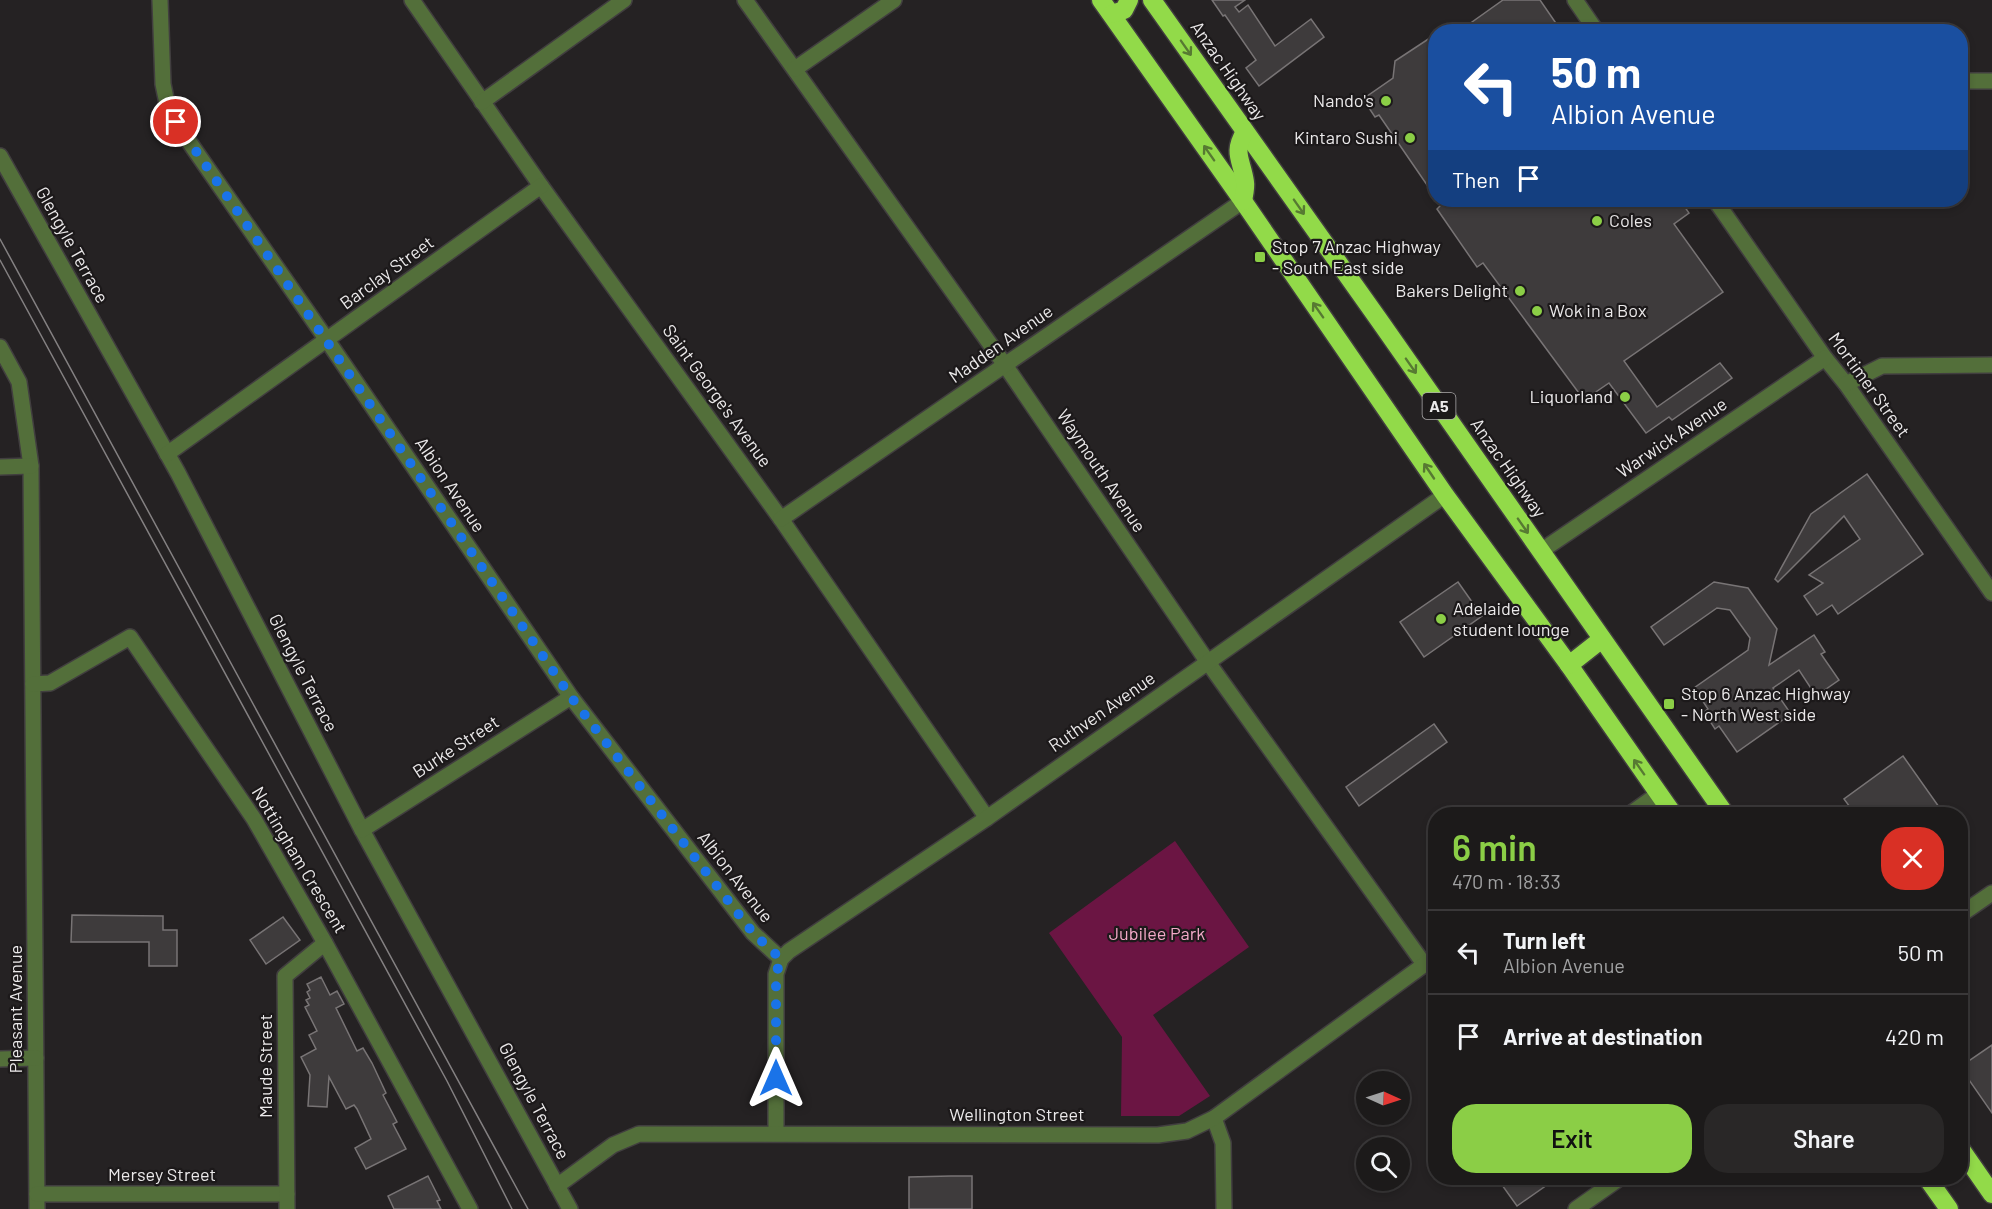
<!DOCTYPE html>
<html lang="en">
<head>
<meta charset="utf-8">
<style>
	:root { --surface:#1c1a1a; --page:#292727; --text:#f1f3f6; --muted:#a0a1a2; --line:#3a3839; --accent:#8bce46 }
	body { margin:0; font-family:Barlow,sans-serif; background:var(--page); color:var(--text); height:100vh; display:flex; flex-direction:column; font-size:22px; white-space:nowrap }
	* { box-sizing:border-box; margin:0 }
	p { font-size:20px; color:var(--muted) }
	.icon { flex:none; width:33px; height:33px; fill:none; stroke:currentColor; stroke-width:2; stroke-linecap:round; stroke-linejoin:round }
	.map { position:relative; flex:1; overflow:hidden }
	.side { position:absolute; left:1428px; top:807px; width:540px; height:378px; display:flex; flex-direction:column; background:var(--surface); border-radius:24px; box-shadow:0 3px 9px #0003,0 0 0 2px var(--line) }
	.side>* { flex:none }
	.hud { position:absolute; left:1428px; top:24px; width:540px; height:183px; border-radius:24px; box-shadow:0 3px 9px #0003,0 0 0 2px var(--line); background:#1a4fa0; color:#fff; overflow:hidden }
	.needle { width:39px; rotate:93deg }
	.tools { position:absolute; left:1356px; top:1071px; display:grid; gap:12px }
	.tools a { display:grid; place-items:center; width:54px; height:54px; border-radius:50%; background:var(--surface); box-shadow:0 3px 9px #0003,0 0 0 2px var(--line); font-size:30px }
	.pin { position:absolute; display:grid; place-items:center; width:51px; height:51px; color:#fff; margin:-26px; border:3px solid #fff; border-radius:50%; box-shadow:0 2px 6px #0007 }
	.me { position:absolute; width:66px; margin:-33px; rotate:0deg; stroke-linejoin:round; filter:drop-shadow(0 0 4px #0008) }
	.turn { display:flex; align-items:center; gap:21px; height:126px; padding:0 24px; font-size:27px }
	.turn .icon { width:78px; height:78px; stroke-width:2.5 }
	.turn b { display:block; font-size:42px; line-height:51px }
	.then { display:flex; align-items:center; height:57px; padding:0 24px; background:#0003; gap:12px; font-size:22px }
	.round { display:grid; place-items:center; flex:none; width:63px; height:63px; border-radius:24px; background:var(--page) }
	.headline { display:flex; align-items:center; justify-content:space-between; height:102px; padding:0 24px }
	h1 { font-size:36px; font-weight:600; line-height:45px; color:var(--accent) }
	.cta { display:flex; gap:12px; margin-top:auto; padding:12px 24px }
	.cta a { flex:1; height:69px; border-radius:24px; background:var(--accent); color:#111; font-size:24px; font-weight:600; line-height:69px; text-align:center }
	.cta a+a { background:var(--page); color:var(--text) }
	ul { padding:0; list-style:none }
	li { display:flex; align-items:center; gap:18px; height:84px; padding:0 24px; border-top:2px solid var(--line) }
	li div { flex:1 }
	li b { display:block; font-size:22px }
	li em { font-style:normal }
	.map>svg:first-child { display:block }
</style>
</head>
<body>
<div class="map">
<svg width="1992" height="1209" viewBox="0 0 1992 1209">
	<rect width="100%" height="100%" fill="#252223"/>
	<polygon fill="#6b1543" points="1175,841 1249,947 1153,1015 1210,1096 1179,1116 1121,1116 1122,1037 1049,933"/>
	<g fill="#3e3b3c" stroke="#787475" stroke-width="1.5">
		<polygon points="1212,0 1245,0 1235,7 1239,12 1248,5 1275,46 1311,19 1324,37 1259,86 1246,68 1256,60 1225,15 1223,16"/>
		<polygon points="1503,0 1540,0 1562,32 1458,32"/>
		<polygon points="1436,34 1436,198 1379,115 1375,117 1363,99 1393,78 1395,61"/>
		<polygon points="1437,200 1680,200 1689,213 1674,224 1723,292 1624,361 1657,407 1720,363 1732,378 1672,420 1669,417 1646,433 1609,383 1584,400 1483,263 1477,267 1437,209 1441,205"/>
		<polygon points="1867,474 1923,554 1838,614 1832,605 1817,615 1804,596 1823,583 1809,575 1860,539 1844,516 1778,582 1775,579 1811,514"/>
		<polygon points="1458,582 1482,616 1424,657 1400,622"/>
		<polygon points="1714,582 1748,588 1777,629 1769,665 1814,635 1825,652 1821,654 1839,680 1816,696 1799,670 1773,688 1791,714 1737,752 1719,726 1715,729 1704,712 1708,709 1694,688 1748,650 1750,638 1730,610 1717,608 1664,645 1651,627"/>
		<polygon points="1434,724 1447,742 1359,806 1346,787"/>
		<polygon points="1903,756 1944,814 1855,814 1844,799"/>
		<polygon points="72,915 163,916 163,930 177,930 177,966 149,966 149,942 71,942"/>
		<polygon points="283,917 300,940 266,964 250,940"/>
		<polygon points="321,977 330,995 337,991 344,1004 336,1008 357,1051 363,1048 372,1063 386,1093 383,1095 397,1122 393,1124 406,1149 366,1169 355,1148 371,1139 357,1109 354,1105 346,1109 329,1077 327,1107 308,1106 310,1075 301,1057 316,1049 309,1035 317,1031 305,1007 309,1005 306,1000 310,998 307,992 310,990 307,984"/>
		<polygon points="1992,1045 1992,1113 1960,1067"/>
		<polygon points="428,1176 440,1200 437,1201 441,1209 394,1209 388,1196"/>
		<polygon points="951,1176 972,1176 972,1209 909,1209 909,1177"/>
		<polygon points="1497,1178 1557,1178 1517,1206"/>
	</g>
	<g fill="none" stroke-linecap="round" stroke-linejoin="round">
		<defs>
			<g id="minor">
				<polyline points="160,0 163,84 168,108 185,136 327,340 571,697 753,933 781,959"/>
				<polyline points="412,0 541,186 781,519 987,818"/>
				<polyline points="745,0 1005,365 1207,661 1424,964"/>
				<polyline points="1575,0 1597,32"/>
				<polyline points="795,69 894,0"/>
				<polyline points="1960,81 1992,81"/>
				<polyline points="482,102 624,0"/>
				<polyline points="0,156 178,473 362,830 570,1209"/>
				<polyline points="1715,200 1825,358 1846,384 1992,593"/>
				<polyline points="0,347 19,382 31,466 37,1209"/>
				<polyline points="1846,384 1882,366 1992,365"/>
				<polyline points="167,454 541,186"/>
				<polyline points="0,467 31,466"/>
				<polyline points="781,519 1243,201"/>
				<polyline points="1541,551 1825,358"/>
				<polyline points="33,684 50,683 130,637 254,819 325,943 470,1209"/>
				<polyline points="1630,814 1658,794"/>
				<polyline points="362,830 571,697"/>
				<polyline points="1960,915 1992,893"/>
				<polyline points="0,1059 36,1058"/>
				<polyline points="1214,1118 1223,1143 1224,1209"/>
				<polyline points="776,1133 776,974 781,959 789,951 987,818 1445,495"/>
				<polyline points="557,1186 613,1145 639,1134 1158,1135 1187,1131 1214,1118 1436,956"/>
				<polyline points="37,1194 287,1194"/>
				<polyline points="287,1209 285,976 325,943"/>
				<polyline points="1576,1209 1620,1178"/>
			</g>
			<g id="highway">
				<polyline points="1101,0 1243,201 1445,495 1569,665 1673,814"/>
				<polyline points="1152,0 1379,320 1725,814"/>
				<polyline points="1112,14 1124,10 1129,0"/>
				<path d="M1243 201C1244 195 1246 188 1245 182 1242 160 1232 153 1245 132"/>
				<polyline points="1569,665 1602,639"/>
				<polyline points="1960,1148 1992,1194"/>
				<polyline points="1927,1178 1949,1209"/>
			</g>
		</defs>
		<use href="#minor" stroke="#413e3f" stroke-width="18"/>
		<use href="#highway" stroke="#413e3f" stroke-width="21"/>
		<use href="#minor" stroke="#536f3a" stroke-width="15"/>
		<use href="#highway" stroke="#92da49" stroke-width="18"/>
		<g stroke="#848182" stroke-width="1.5">
			<polyline points="0,239 528,1209"/>
			<polyline points="0,260 447,1081 512,1209"/>
		</g>
	</g>
	<defs><path id="oneway-shaft" d="M-6 0H5M1.5-3L5.5 0L1.5 3" fill="none" stroke-width="1.6" stroke-linecap="round" stroke-linejoin="round" transform="scale(1.5)"/></defs>
	<g stroke="#577a32">
		<use href="#oneway-shaft" transform="translate(1186 48) rotate(55)"/>
		<use href="#oneway-shaft" transform="translate(1209 153) rotate(-125)"/>
		<use href="#oneway-shaft" transform="translate(1299 207) rotate(55)"/>
		<use href="#oneway-shaft" transform="translate(1318 310) rotate(-125)"/>
		<use href="#oneway-shaft" transform="translate(1411 366) rotate(55)"/>
		<use href="#oneway-shaft" transform="translate(1429 471) rotate(-124)"/>
		<use href="#oneway-shaft" transform="translate(1523 526) rotate(55)"/>
		<use href="#oneway-shaft" transform="translate(1639 767) rotate(-125)"/>
	</g>
	<g fill="none" stroke-linecap="round" stroke-linejoin="round">
		<polyline stroke="#1a73e8" stroke-width="10" stroke-dasharray="0 18" points="176,122 571,697 753,933 781,959 776,974 776,1078"/>
	</g>
	<g fill="#8bce46" stroke="#1c191a" stroke-width="2">
		<circle cx="1386" cy="101" r="6"/>
		<circle cx="1410" cy="138" r="6"/>
		<circle cx="1597" cy="221" r="6"/>
		<rect x="1254" y="251" width="12" height="12" rx="3"/>
		<circle cx="1520" cy="291" r="6"/>
		<circle cx="1537" cy="311" r="6"/>
		<circle cx="1625" cy="397" r="6"/>
		<circle cx="1441" cy="619" r="6"/>
		<rect x="1663" y="698" width="12" height="12" rx="3"/>
	</g>
	<g text-anchor="middle" stroke-width="4.5" stroke-linejoin="round" paint-order="stroke">
		<rect fill="#1c191a" stroke="#adabac" stroke-width="1.5" x="1422.5" y="393" width="33" height="26" rx="4.5"/>
		<g font-size="16" font-weight="bold" fill="#ebe9ea">
			<text x="1439" y="412">A5</text>
		</g>
		<g font-size="18" fill="#ebe9ea" stroke="#1c191a">
			<text transform="translate(1228 71) rotate(55)" y="6">Anzac Highway</text>
			<text transform="translate(72 245) rotate(61)" y="6">Glengyle Terrace</text>
			<text transform="translate(387 273) rotate(-36)" y="6">Barclay Street</text>
			<text transform="translate(1001 344) rotate(-35)" y="6">Madden Avenue</text>
			<text transform="translate(1869 385) rotate(54)" y="6">Mortimer Street</text>
			<text transform="translate(717 396) rotate(54)" y="6">Saint George's Avenue</text>
			<text transform="translate(1672 438) rotate(-34)" y="6">Warwick Avenue</text>
			<text transform="translate(1508 468) rotate(55)" y="6">Anzac Highway</text>
			<text transform="translate(1101 471) rotate(56)" y="6">Waymouth Avenue</text>
			<text transform="translate(450 485) rotate(56)" y="6">Albion Avenue</text>
			<text transform="translate(303 673) rotate(63)" y="6">Glengyle Terrace</text>
			<text transform="translate(1102 712) rotate(-35)" y="6">Ruthven Avenue</text>
			<text transform="translate(456 747) rotate(-33)" y="6">Burke Street</text>
			<text transform="translate(299 860) rotate(59)" y="6">Nottingham Crescent</text>
			<text transform="translate(735 877) rotate(52)" y="6">Albion Avenue</text>
			<text transform="translate(16 1009) rotate(-90)" y="6">Pleasant Avenue</text>
			<text transform="translate(266 1066) rotate(-90)" y="6">Maude Street</text>
			<text transform="translate(534 1101) rotate(62)" y="6">Glengyle Terrace</text>
			<text x="1017" y="1121">Wellington Street</text>
			<text x="162" y="1181">Mersey Street</text>
		</g>
		<g font-size="18" fill="#ebe9ea" stroke="#1c191a" text-anchor="start">
			<text x="1374" y="107" text-anchor="end">Nando's</text>
			<text x="1398" y="144" text-anchor="end">Kintaro Sushi</text>
			<text x="1609" y="227">Coles</text>
			<text x="1272" y="253">Stop 7 Anzac Highway<tspan x="1272" dy="21">- South East side</tspan></text>
			<text x="1508" y="297" text-anchor="end">Bakers Delight</text>
			<text x="1549" y="317">Wok in a Box</text>
			<text x="1613" y="403" text-anchor="end">Liquorland</text>
			<text x="1453" y="615">Adelaide<tspan x="1453" dy="21">student lounge</tspan></text>
			<text x="1681" y="700">Stop 6 Anzac Highway<tspan x="1681" dy="21">- North West side</tspan></text>
		</g>
		<g font-size="18" fill="#f3a9c8" stroke="#1c191a">
			<text x="1157" y="940">Jubilee Park</text>
		</g>
	</g>
</svg>
<div class="tools">
<a><svg class="needle" viewBox="-14 -14 28 28"><path d="M0-13l5 13h-10z" fill="#e53935"/><path d="M0 13l5-13h-10z" fill="#a0a1a2"/></svg></a>
<a><svg class="icon" aria-label="search" viewBox="0 0 24 24"><circle cx="10" cy="10" r="6"/><path d="M15 15l6 6"/></svg></a>
</div>
<div class="pin" style="left:176px;top:122px;background:#d93025"><svg class="icon" aria-label="arrive" viewBox="0 0 24 24"><path d="M6 21V4h12l-3 4 3 4H6"/></svg></div>
<svg class="me" style="left:776px;top:1078px" viewBox="-20 -20 40 40"><path d="M0-17L14 15 0 8-14 15z" fill="#1a73e8" stroke="#fff" stroke-width="4"/></svg>
<div class="hud">
<div class="turn"><svg class="icon" aria-label="left" viewBox="0 0 24 24"><path d="M17 20v-9H6M10 6l-5 5 5 5"/></svg><div><b>50 m</b>Albion Avenue</div></div>
<div class="then">Then<svg class="icon" aria-label="arrive" viewBox="0 0 24 24"><path d="M6 21V4h12l-3 4 3 4H6"/></svg></div>
</div>
<section class="side">
<div class="headline"><div><h1>6 min</h1><p>470 m · 18:33</p></div><a class="round" style="background:#d93025;color:#fff"><svg class="icon" aria-label="close" viewBox="0 0 24 24"><path d="M6 6l12 12M18 6L6 18"/></svg></a></div>
<ul>
<li><svg class="icon" aria-label="left" viewBox="0 0 24 24"><path d="M17 20v-9H6M10 6l-5 5 5 5"/></svg><div><b>Turn left</b><p>Albion Avenue</p></div><em>50 m</em></li>
<li><svg class="icon" aria-label="arrive" viewBox="0 0 24 24"><path d="M6 21V4h12l-3 4 3 4H6"/></svg><div><b>Arrive at destination</b></div><em>420 m</em></li>
</ul>
<div class="cta"><a>Exit</a><a>Share</a></div>
</section>
</div>
</body>
</html>
